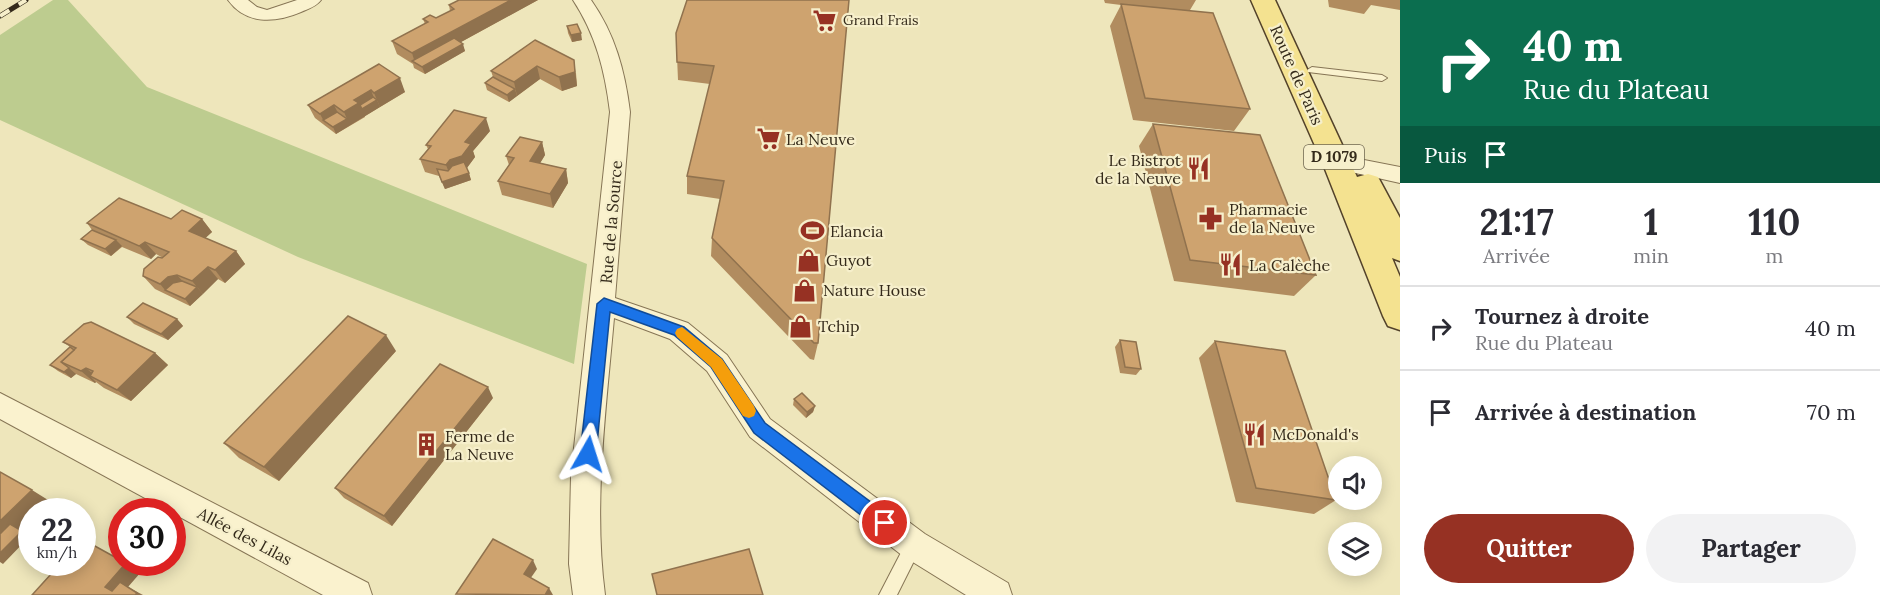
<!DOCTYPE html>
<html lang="fr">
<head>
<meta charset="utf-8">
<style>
	:root { --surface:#fff; --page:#f2f2f3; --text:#2b2b33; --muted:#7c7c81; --line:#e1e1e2; --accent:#963123 }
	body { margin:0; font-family:Lora,serif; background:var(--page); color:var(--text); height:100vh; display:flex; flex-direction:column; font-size:22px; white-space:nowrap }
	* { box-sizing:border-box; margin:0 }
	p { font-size:20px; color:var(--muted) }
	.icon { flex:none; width:33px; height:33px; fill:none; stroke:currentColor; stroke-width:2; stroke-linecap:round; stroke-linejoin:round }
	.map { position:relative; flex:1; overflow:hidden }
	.drawer { display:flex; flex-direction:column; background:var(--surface); width:480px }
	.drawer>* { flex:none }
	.banner { background:#0b6e4f; color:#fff; overflow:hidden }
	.tools { position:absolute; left:1328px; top:456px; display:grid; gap:12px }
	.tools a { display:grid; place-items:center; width:54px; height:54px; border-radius:50%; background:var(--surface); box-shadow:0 3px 15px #0003; font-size:30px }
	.speed { position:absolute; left:18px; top:498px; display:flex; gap:12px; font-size:30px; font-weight:700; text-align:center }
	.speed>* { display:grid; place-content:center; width:78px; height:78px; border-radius:50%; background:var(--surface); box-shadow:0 3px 15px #0003; line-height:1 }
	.speed small { font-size:15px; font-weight:400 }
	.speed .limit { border:9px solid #d22; background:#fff; color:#111 }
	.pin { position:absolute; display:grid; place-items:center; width:51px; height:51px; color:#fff; margin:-26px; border:3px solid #fff; border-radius:50%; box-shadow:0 2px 6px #0007 }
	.me { position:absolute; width:66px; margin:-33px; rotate:6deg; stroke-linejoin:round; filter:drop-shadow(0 0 4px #0008) }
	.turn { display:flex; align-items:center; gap:21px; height:126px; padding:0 24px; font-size:27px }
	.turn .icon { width:78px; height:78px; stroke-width:2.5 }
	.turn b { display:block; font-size:42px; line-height:51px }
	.then { display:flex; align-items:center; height:57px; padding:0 24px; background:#0003; gap:12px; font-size:22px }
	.eta { display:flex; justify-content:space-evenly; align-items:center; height:102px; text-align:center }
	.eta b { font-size:36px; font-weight:700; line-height:42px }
	.button { display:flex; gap:12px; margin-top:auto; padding:12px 24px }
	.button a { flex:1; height:69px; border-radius:36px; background:var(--accent); color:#fff; font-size:24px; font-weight:700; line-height:69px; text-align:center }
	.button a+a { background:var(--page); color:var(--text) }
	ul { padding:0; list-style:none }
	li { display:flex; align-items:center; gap:18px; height:84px; padding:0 24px; border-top:2px solid var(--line) }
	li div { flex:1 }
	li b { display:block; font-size:22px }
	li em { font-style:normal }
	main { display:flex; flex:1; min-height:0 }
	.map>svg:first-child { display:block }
</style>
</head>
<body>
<main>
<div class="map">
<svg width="1400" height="595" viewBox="0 0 1400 595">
	<rect width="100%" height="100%" fill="#eee6bb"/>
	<polygon fill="#bdcc8f" points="53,0 68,0 147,87 587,264 574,364 298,257 0,120 0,35"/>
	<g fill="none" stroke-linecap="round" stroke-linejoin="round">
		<defs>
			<g id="service">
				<polygon points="1312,67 1382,75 1387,78 1382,81 1308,72 1307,70"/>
				<polygon points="914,537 920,539 922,545 897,595 879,595 908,539"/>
			</g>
			<g id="minor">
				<path d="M228 0H248L257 7 267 10 297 0H321C317 6 308 9 301 12 275 23 246 25 228 0Z"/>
				<path d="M573 0H591C615 34 625 71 630 112L615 298 688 323 727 355 770 419 925 534 1008 583 1012 595H966L903 556 750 437 707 371 670 339 614 318C606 410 593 504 605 595H573L569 564 571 476 610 112C605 71 596 35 573 0Z"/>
				<polygon points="1359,159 1400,167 1400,183 1351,172 1348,167 1351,162"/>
				<polygon points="0,393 368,583 372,595 323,595 0,419"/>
			</g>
			<polygon id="primary" points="1251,0 1275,0 1357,177 1368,174 1378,177 1400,218 1400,261 1392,258 1400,277 1400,330 1388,326 1383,316 1323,164"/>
		</defs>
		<use href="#service" stroke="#867555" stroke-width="2"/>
		<use href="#minor" stroke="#867555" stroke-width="2"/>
		<use href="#primary" stroke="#53422a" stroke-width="3"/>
		<use href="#service" fill="#faf2ce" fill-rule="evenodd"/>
		<use href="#minor" fill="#faf2ce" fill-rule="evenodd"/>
		<use href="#primary" fill="#f4e290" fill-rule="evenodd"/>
		<defs>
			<polyline id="rail" points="0,16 26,0"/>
		</defs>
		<use href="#rail" stroke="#342a1a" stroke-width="5"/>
		<use href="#rail" stroke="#f6efcb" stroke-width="4" stroke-dasharray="11" stroke-linecap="butt"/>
	</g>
	<g fill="#b18c5f">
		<polygon points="459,0 538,0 461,42 465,51 425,74 414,68 413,64 397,54 392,41 425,24 423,19 436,18 450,11 449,5"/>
		<polygon points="849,0 818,343 814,360 810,359 711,256 712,238 720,199 687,194 687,176 710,84 678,80 676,33"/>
		<polygon points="1104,0 1196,0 1190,10 1250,109 1234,131 1133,120 1110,26 1121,5 1105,3"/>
		<polygon points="1328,0 1400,0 1400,10 1371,5 1364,14 1329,7"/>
		<polygon points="567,26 582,40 572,42 568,33"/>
		<polygon points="535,40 576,73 577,86 562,91 540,79 509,102 487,90 485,83 493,77 491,71"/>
		<polygon points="379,64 405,92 365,116 365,117 336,134 315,118 308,105"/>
		<polygon points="1153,124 1316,275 1294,296 1174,281 1139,146"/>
		<polygon points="490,131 473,151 475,157 467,168 471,180 445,189 439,176 425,172 420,159 428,149 426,145"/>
		<polygon points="542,142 545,155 540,163 566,169 568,183 553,208 502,195 498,181 509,165 506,156"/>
		<polygon points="171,219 202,219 212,232 205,238 236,251 245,264 225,283 218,279 190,306 155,289 143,276 163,258 156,254 151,259 122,247 111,256 88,245 81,239 92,230 87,223"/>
		<polygon points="127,317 177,319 183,326 168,340 134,324"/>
		<polygon points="1120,340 1141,369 1136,375 1120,373 1115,347"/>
		<polygon points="1215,341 1336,500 1314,514 1236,502 1199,358"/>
		<polygon points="63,342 155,353 168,365 131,401 104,388 96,382 95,383 76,374 71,378 58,371 50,365 70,347"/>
		<polygon points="396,351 279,481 239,458 224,443"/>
		<polygon points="493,398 392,526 344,498 335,488"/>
		<polygon points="794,399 815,406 813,412 806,418 793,405"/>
	</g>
	<g fill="#90724e">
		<polygon points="511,0 538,0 419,65 415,63 412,53"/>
		<polygon points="581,33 582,40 572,42 571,35"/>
		<polygon points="463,44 465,51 425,74 422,67"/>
		<polygon points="574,60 577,86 562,91 559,77"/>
		<polygon points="537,66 540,79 517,96 514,82"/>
		<polygon points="400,78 405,92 380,107 374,93"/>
		<polygon points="515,89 517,96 509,102 507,95"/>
		<polygon points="371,90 375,101 377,100 380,107 336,134 333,127 347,119 344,112 354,100"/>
		<polygon points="334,105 341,119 323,120 327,127 320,114"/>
		<polygon points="486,118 490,131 473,151 475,157 466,169 451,178 446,165"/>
		<polygon points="542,142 545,155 533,175 530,161"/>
		<polygon points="566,169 568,183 553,208 550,194"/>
		<polygon points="469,173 471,180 445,189 442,182"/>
		<polygon points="202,219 212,232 199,244 189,231"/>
		<polygon points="116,240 122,246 111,256 105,249"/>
		<polygon points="145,242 156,254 151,259 139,246"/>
		<polygon points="236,251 245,264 225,283 215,270"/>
		<polygon points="208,267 218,279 203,294 192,281"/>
		<polygon points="177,275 188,287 165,290 160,284 168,277"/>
		<polygon points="197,287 203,294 190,306 185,299"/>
		<polygon points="177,319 183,326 168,340 161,334"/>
		<polygon points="386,335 396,351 279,481 264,467"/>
		<polygon points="155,353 168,365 131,401 117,390"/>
		<polygon points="69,368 76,374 71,378 64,372"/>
		<polygon points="86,368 100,380 90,376 96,382 95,383 81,371"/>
		<polygon points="488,387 493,398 392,526 384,516"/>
		<polygon points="815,406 813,412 806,418 807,412"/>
		<polygon points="32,490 48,500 37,512 32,512 32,517 19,529 31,535 3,564 0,562 0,521"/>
		<polygon points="533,560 537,569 528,582 524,574"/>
		<polygon points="124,562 141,572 128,587 143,595 120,595 105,587"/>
		<polygon points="549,588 553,595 545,595"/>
	</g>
	<g fill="#cea36f" stroke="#90724e" stroke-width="1.5">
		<polygon points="459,0 511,0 412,53 392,41 428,22 423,19 430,15 436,18 454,9 449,5"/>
		<polygon points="687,0 849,0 818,343 814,343 712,238 724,181 687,176 714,66 677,62 676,33"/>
		<polygon points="1121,4 1213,13 1250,109 1145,98"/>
		<polygon points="577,24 581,33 571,35 567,26"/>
		<polygon points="454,38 463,44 422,67 412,61"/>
		<polygon points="535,40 574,60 575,72 559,77 537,66 514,82 491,71"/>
		<polygon points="379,64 400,78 374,93 371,90 354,100 359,103 344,112 334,105 320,114 308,105"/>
		<polygon points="493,77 515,89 507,95 485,83"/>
		<polygon points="373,97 377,100 362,109 360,105"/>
		<polygon points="454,110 486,118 465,142 471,144 462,156 450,160 446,165 420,159 431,146 426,145"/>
		<polygon points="337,112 347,119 333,127 323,120"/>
		<polygon points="1153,124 1260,135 1316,275 1190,260"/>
		<polygon points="520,137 542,142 530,161 566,169 550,194 498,181 514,158 506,156"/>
		<polygon points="464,162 469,173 442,182 437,169 448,171 452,166"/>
		<polygon points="119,198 171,219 182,210 202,219 189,231 236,251 215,270 208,267 192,281 177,275 168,277 160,284 143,276 144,269 158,257 162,258 169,252 145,242 139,246 87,223"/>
		<polygon points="92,230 116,240 105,249 81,239"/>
		<polygon points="182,281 197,287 185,299 165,290 173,283"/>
		<polygon points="143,303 177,319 161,334 127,317"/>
		<polygon points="348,316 386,335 264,467 224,443"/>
		<polygon points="91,322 155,353 117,390 90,376 93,371 86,368 81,371 61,362 76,348 63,342 84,324"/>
		<polygon points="1120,340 1136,342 1141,369 1125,367"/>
		<polygon points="1215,341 1285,351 1336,500 1256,488"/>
		<polygon points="70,347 74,350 61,362 69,368 64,372 50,365"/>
		<polygon points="440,364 488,387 384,516 335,488"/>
		<polygon points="802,393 815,406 807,412 794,399"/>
		<polygon points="0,472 32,490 0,521"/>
		<polygon points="10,524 22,531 0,553 0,534"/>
		<polygon points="493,539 533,560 524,574 549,588 545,595 456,594"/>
		<polygon points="84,540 122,561 122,562 126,563 105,587 112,591 120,582 137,593 135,595 32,595 62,562 82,562 82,541"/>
		<polygon points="749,549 763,595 657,595 652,574"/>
	</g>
	<polygon fill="#1a73e8" stroke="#114b97" stroke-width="1.5" points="604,298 684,327 722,359 765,423 891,517 894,523 891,529 885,531 879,529 754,433 711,367 674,335 610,312 596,454 594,459 588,462 583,459 580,454 597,304"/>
	<polygon fill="#f59e0b" points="682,327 722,359 754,406 756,411 754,416 749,418 743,416 711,367 677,337 675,333 677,329"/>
	<defs>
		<symbol id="supermarket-bare" viewBox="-9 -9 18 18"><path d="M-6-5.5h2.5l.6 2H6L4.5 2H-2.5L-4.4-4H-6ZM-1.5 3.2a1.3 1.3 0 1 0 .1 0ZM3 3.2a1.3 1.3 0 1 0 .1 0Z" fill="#963123" stroke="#f6efcb" stroke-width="2.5" paint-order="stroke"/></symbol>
		<symbol id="restaurant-bare" viewBox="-9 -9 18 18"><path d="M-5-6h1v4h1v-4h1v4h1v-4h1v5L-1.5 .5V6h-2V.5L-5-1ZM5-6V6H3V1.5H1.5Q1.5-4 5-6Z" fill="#963123" stroke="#f6efcb" stroke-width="2.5" paint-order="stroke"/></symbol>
		<symbol id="pharmacy-bare" viewBox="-9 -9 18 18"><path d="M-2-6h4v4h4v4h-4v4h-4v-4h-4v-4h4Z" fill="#963123" stroke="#f6efcb" stroke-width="2.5" paint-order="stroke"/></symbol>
		<symbol id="stadium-bare" viewBox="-9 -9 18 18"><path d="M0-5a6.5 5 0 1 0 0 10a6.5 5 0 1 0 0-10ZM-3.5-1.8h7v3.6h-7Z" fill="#963123" stroke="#f6efcb" stroke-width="2.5" paint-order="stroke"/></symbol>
		<symbol id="shop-bare" viewBox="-9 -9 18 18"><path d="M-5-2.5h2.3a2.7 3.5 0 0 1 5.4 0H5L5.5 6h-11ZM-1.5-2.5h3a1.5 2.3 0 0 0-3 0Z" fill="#963123" stroke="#f6efcb" stroke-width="2.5" paint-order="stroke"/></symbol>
		<symbol id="building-bare" viewBox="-9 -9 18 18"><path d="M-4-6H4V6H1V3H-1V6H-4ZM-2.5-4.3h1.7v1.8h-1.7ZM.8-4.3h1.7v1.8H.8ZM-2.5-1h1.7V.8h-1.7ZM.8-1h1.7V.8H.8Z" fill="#963123" stroke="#f6efcb" stroke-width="2.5" paint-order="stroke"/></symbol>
	</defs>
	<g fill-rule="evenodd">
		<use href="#supermarket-bare" x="808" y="4" width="33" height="33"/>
		<use href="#supermarket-bare" x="752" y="122" width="33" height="33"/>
		<use href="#restaurant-bare" x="1182" y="152" width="33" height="33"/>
		<use href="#pharmacy-bare" x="1194" y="202" width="33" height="33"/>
		<use href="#stadium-bare" x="796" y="214" width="33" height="33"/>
		<use href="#shop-bare" x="792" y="244" width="33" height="33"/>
		<use href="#restaurant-bare" x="1214" y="248" width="33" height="33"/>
		<use href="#shop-bare" x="788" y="274" width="33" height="33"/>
		<use href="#shop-bare" x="784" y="310" width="33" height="33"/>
		<use href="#restaurant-bare" x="1238" y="418" width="33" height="33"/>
		<use href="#building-bare" x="410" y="428" width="33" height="33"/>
	</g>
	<g text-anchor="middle" stroke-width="4.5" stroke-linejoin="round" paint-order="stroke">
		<g font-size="14" fill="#342a1a" stroke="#f6efcb" text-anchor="start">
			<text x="843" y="25">Grand Frais</text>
		</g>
		<rect fill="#f6efcb" stroke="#6e654f" stroke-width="1.5" x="1304" y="145" width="60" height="24" rx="4.5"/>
		<g font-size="15" font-weight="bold" fill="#342a1a">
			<text x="1334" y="162">D 1079</text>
		</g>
		<g font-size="16" fill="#342a1a" stroke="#f6efcb">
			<text transform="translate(1297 75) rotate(66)" y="6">Route de Paris</text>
			<text transform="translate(611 222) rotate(-85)" y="6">Rue de la Source</text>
			<text transform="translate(245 536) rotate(28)" y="6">Allée des Lilas</text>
		</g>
		<g font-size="16" fill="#342a1a" stroke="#f6efcb" text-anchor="start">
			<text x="786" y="145">La Neuve</text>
			<text x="1181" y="166" text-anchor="end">Le Bistrot<tspan x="1181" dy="18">de la Neuve</tspan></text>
			<text x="1229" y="215">Pharmacie<tspan x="1229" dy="18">de la Neuve</tspan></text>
			<text x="830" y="237">Elancia</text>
			<text x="826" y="266">Guyot</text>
			<text x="1249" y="271">La Calèche</text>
			<text x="823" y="296">Nature House</text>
			<text x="818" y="332">Tchip</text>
			<text x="1272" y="440">McDonald's</text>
			<text x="445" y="442">Ferme de<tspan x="445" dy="18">La Neuve</tspan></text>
		</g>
	</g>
</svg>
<div class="tools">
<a><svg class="icon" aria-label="sound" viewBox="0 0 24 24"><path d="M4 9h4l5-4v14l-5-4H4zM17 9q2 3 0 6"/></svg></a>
<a><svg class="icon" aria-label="layers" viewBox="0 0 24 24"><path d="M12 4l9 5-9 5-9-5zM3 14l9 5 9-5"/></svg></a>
</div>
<div class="speed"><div>22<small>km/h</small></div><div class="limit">30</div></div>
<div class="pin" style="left:885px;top:523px;background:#d93025"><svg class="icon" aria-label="arrive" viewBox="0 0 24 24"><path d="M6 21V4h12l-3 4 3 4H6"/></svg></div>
<svg class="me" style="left:588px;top:454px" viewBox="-20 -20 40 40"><path d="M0-17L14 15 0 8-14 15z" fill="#1a73e8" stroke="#fff" stroke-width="4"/></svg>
</div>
<section class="drawer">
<div class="banner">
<div class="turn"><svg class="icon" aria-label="right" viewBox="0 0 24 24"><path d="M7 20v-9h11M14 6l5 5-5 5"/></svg><div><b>40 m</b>Rue du Plateau</div></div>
<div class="then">Puis<svg class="icon" aria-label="arrive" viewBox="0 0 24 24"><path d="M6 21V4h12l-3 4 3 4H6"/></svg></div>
</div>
<div class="eta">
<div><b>21:17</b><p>Arrivée</p></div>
<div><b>1</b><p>min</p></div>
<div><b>110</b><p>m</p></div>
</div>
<ul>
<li><svg class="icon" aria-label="right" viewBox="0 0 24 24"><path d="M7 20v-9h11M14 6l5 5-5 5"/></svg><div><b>Tournez à droite</b><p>Rue du Plateau</p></div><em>40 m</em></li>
<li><svg class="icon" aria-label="arrive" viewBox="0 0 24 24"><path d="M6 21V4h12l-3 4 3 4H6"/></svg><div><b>Arrivée à destination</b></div><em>70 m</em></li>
</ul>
<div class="button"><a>Quitter</a><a>Partager</a></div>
</section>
</main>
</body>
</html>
